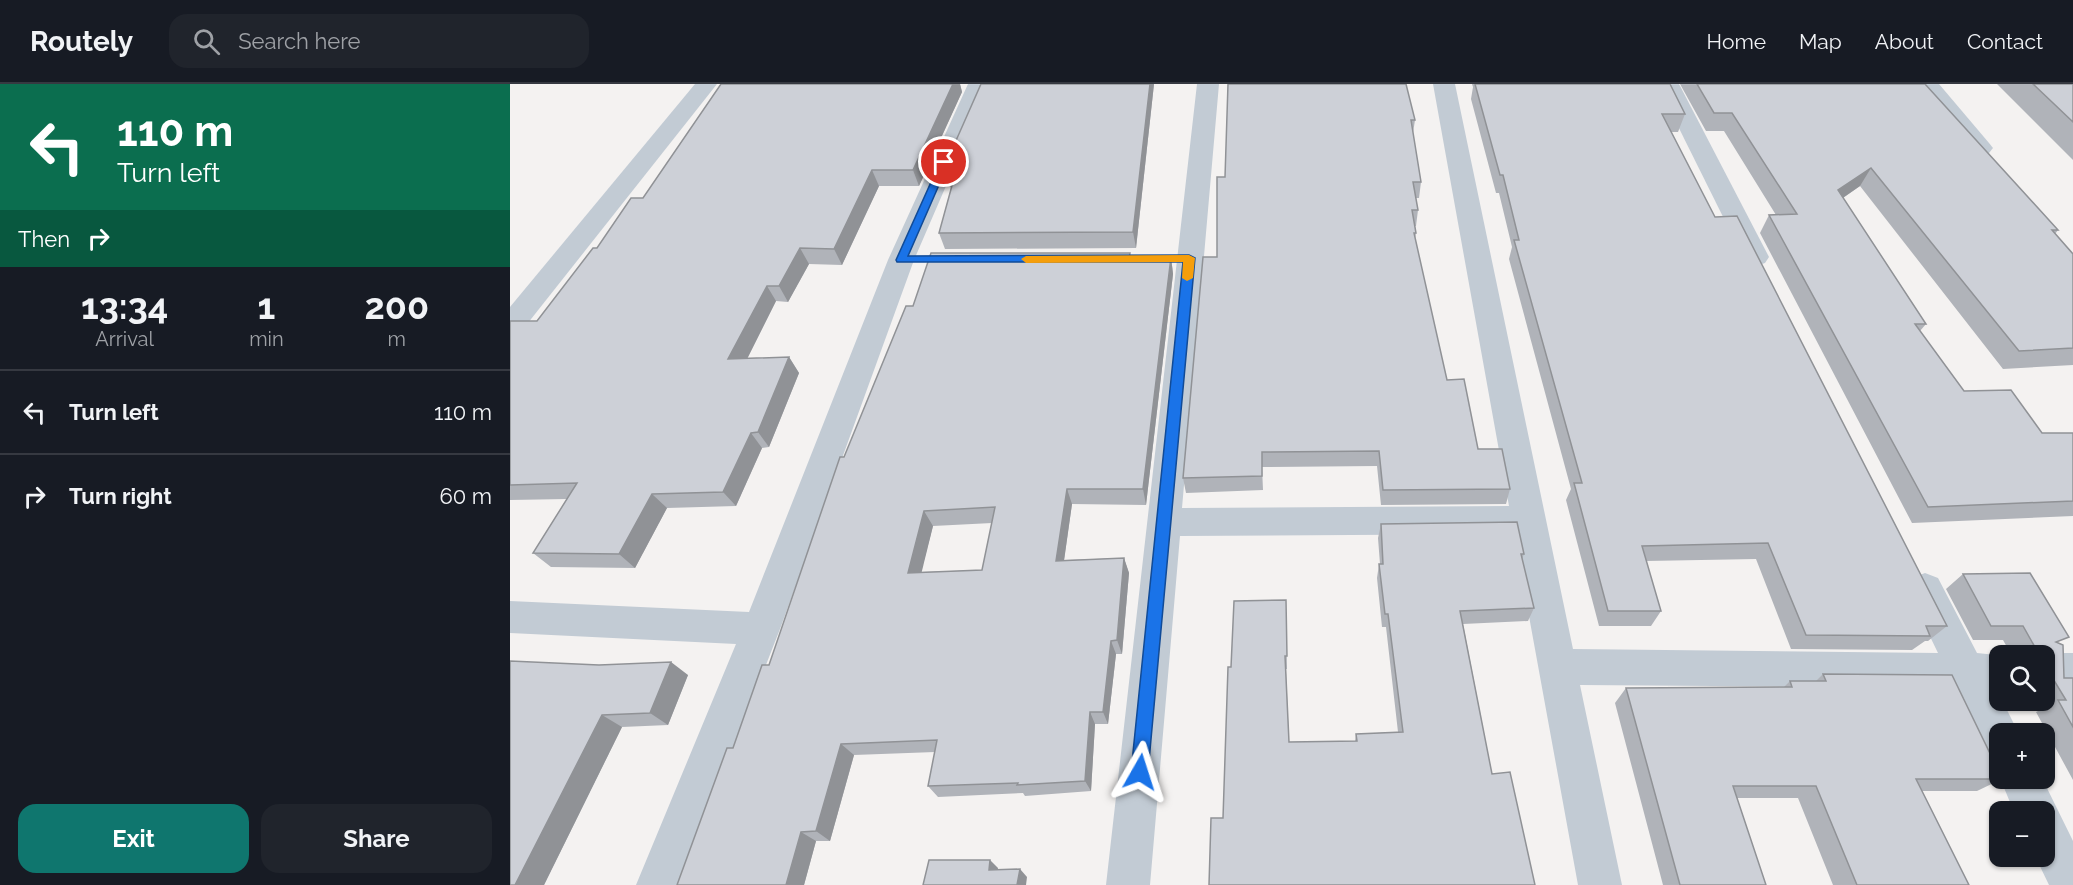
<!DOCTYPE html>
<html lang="en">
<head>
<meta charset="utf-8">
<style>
	:root { --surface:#171b24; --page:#20242c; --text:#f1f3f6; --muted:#9ea1a6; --line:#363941; --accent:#0f766e }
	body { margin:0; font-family:Raleway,sans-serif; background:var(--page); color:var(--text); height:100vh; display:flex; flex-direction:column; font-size:22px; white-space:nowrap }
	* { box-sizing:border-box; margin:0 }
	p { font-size:20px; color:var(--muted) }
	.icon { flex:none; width:33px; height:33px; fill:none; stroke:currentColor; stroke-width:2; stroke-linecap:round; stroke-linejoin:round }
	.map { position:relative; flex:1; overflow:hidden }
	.details { display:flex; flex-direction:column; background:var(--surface); width:510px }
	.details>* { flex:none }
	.top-card { background:#0b6e4f; color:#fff; overflow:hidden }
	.buttons { position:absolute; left:1479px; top:561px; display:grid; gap:12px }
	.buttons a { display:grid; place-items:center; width:66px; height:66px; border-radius:12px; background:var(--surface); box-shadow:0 2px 4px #0004; font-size:30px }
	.pin { position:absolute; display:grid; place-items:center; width:51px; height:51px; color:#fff; margin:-26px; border:3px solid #fff; border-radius:50%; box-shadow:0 2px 6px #0007 }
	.me { position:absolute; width:66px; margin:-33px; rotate:6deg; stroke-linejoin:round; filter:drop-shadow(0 0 4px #0008) }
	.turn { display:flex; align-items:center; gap:21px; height:126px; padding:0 18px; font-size:27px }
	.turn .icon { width:78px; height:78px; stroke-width:2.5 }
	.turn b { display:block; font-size:42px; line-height:51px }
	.then { display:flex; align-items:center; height:57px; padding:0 18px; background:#0003; gap:12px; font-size:22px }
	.eta { display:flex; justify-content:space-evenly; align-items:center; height:102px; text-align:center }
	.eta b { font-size:36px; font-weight:700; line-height:42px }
	.action { display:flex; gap:12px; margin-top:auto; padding:12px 18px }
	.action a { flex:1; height:69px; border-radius:18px; background:var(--accent); color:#fff; font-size:24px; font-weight:700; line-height:69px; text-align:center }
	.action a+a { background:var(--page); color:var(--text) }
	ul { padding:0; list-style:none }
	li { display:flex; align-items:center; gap:18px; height:84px; padding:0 18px; border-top:2px solid var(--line) }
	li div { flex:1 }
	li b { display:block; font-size:22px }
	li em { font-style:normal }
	header { display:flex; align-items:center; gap:36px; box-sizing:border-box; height:84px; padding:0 30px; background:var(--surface); border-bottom:2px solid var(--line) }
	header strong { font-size:28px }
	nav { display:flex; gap:33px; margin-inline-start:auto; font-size:21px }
	.search { width:420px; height:54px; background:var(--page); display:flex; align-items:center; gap:15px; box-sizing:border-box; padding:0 21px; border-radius:18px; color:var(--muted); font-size:22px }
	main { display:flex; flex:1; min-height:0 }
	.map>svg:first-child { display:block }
</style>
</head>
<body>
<header>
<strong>Routely</strong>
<div class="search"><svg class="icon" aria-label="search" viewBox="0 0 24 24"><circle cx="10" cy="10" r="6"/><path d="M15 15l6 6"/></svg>Search here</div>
<nav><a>Home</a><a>Map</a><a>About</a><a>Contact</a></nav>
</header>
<main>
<section class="details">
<div class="top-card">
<div class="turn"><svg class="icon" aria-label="left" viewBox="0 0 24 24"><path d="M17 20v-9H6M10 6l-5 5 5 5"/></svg><div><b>110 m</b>Turn left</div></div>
<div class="then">Then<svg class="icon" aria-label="right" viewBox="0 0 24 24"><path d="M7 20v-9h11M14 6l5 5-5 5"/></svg></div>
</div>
<div class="eta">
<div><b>13:34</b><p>Arrival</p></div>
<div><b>1</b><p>min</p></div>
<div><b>200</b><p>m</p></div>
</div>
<ul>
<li><svg class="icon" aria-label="left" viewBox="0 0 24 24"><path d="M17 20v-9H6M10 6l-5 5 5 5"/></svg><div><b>Turn left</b></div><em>110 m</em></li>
<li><svg class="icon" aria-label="right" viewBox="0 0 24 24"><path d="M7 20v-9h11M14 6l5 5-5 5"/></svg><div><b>Turn right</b></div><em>60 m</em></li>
</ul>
<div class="action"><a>Exit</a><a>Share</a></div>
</section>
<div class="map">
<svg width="1563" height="801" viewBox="0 0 1563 801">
	<rect width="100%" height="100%" fill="#f4f2f1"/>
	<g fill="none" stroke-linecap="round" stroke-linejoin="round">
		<g fill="#c2cbd4" fill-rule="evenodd">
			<polygon points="185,0 207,0 10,249 0,252 0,223"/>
			<polygon points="458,0 480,0 404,176 270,545 170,801 126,801 226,560 0,549 0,517 239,528 378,176"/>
			<polygon points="687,0 709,0 672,424 999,422 923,0 945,0 1063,565 1428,569 1397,505 1402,494 1415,489 1428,494 1467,569 1496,572 1490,572 1490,605 1486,605 1490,616 1492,616 1509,650 1490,650 1490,672 1476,667 1445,604 1070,601 1112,801 1068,801 1004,450 670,452 640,801 596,801"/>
			<polygon points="1147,0 1169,0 1259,173 1255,179 1246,182 1237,179 1233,173"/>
			<polygon points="1406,0 1429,0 1479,59 1483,64 1479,69 1463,69"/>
			<polygon points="1534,569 1563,569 1563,605 1534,605 1534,572 1528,572"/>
			<polygon points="1490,694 1532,694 1563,757 1563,801 1539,801 1525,772 1534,772 1534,728 1504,728"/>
		</g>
	</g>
	<g fill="#b0b3b9" fill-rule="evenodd">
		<polygon points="211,0 450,0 452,8 409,102 369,102 332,181 299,180 278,218 266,217 237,275 279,273 289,289 259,363 252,364 226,422 157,424 125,484 41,483 23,469 57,415 0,416 0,237 27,237 87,164 133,114"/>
		<polygon points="644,0 626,164 435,165 429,149 441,104 440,102 438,102 433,86"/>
		<polygon points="718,0 905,36 903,49 911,98 909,114 906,114 908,126 906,142 905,142 906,149 905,155 937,296 968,365 1000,405 996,420 871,421 867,382 752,383 753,406 676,409 673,394 707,173 715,93"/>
		<polygon points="962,0 1160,0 1175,30 1168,48 1161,48 1205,133 1437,542 1418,557 1415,557 1402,566 1281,565 1246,475 1136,477 1151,527 1141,542 1089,542 1056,416 1061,405 999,175 1002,163 989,109 986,109 961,15 963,3"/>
		<polygon points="1170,0 1415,0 1548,146 1545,150 1563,170 1563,281 1493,285 1350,102 1333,114 1416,240 1410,247 1454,307 1532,349 1563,349 1563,432 1402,439 1250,149 1259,131 1266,131 1214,47 1196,47"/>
		<polygon points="1487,0 1563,0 1563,76"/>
		<path d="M661 173 663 190 636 421 562 420 554 476 614 474 619 489 612 570H606L598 640H585L581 707 515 712 513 709 428 713 418 702 425 668 344 671 320 757H306L294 801H167L223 664 259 581 334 373 403 222 621 175ZM482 439 472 486 411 488 423 442Z"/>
		<polygon points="871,440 1014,470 1012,475 1024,524 1018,537 953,540 982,690 713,734 721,583 776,516 777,585 776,585 779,658 845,657 846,650 888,648 876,543 872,543 867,494 869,480 870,480 868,454"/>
		<polygon points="1453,490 1549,559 1554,594 1563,594 1563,696 1526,628 1532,625 1527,616 1534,616 1534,572 1502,572 1493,556 1463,556 1436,505"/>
		<polygon points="0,577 178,591 158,641 112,643 34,801 0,801"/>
		<polygon points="1313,590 1492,695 1467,707 1412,707 1459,801 1323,801 1288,714 1227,714 1256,801 1153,801 1105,619 1116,604 1274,603 1280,597 1306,597"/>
	</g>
	<g fill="#909296">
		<polygon points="443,0 450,0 452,8 409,102 403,86"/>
		<polygon points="640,0 644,0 626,164 623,148"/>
		<polygon points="1361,84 1350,102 1318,124 1328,106"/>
		<polygon points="362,86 369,102 332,181 324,165"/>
		<polygon points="290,164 299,180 278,218 269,202"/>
		<polygon points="661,173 663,190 636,421 633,405"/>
		<polygon points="257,202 266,217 229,291 218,275"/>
		<polygon points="279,273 289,289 259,363 248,348"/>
		<polygon points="241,349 252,364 226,422 213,408"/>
		<polygon points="557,405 562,420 552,491 546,477"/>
		<polygon points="142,410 157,424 125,484 109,470"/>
		<polygon points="414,427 423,442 408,503 398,489"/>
		<polygon points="614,474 619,489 612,570 607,556"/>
		<polygon points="601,557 606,570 598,640 593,628"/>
		<polygon points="161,578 178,591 158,641 140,629"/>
		<polygon points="580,628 585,640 581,707 575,697"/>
		<polygon points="92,631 112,643 34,801 5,801"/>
		<polygon points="331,660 344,671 320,757 306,747"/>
		<polygon points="291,748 306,757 294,801 276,801"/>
		<polygon points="480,776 488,784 487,793 479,786"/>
		<polygon points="510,785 517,793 516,801 507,801"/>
	</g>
	<g fill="#cdd0d7" stroke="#909296" stroke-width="1.5" fill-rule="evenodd">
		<polygon points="211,0 443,0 403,86 362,86 324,165 290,164 269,202 257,202 218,275 279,273 248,348 241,349 213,408 142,410 109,470 23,469 67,399 0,401 0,237 27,237 83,164 87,164 121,114 133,114"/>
		<polygon points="471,0 640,0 623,148 429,149 443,98 439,98 443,87 433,86"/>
		<polygon points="718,0 896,0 905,36 901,36 911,98 903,98 908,126 902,126 906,149 904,149 937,296 954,295 968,365 992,365 1000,405 873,406 869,367 752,368 752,392 673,394 693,173 707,173 707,93 715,93"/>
		<polygon points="965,0 1160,0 1175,30 1152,30 1205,133 1227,132 1437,542 1416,542 1420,552 1296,551 1258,459 1132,462 1151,527 1098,527 1064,399 1072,399 1004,156 1009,156 993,91 990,91"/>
		<polygon points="1187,0 1415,0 1548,146 1542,146 1563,170 1563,264 1509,267 1361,84 1328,106 1416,240 1405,240 1454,307 1501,306 1532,349 1563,349 1563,417 1418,423 1259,131 1287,130 1222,29 1204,29"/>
		<polygon points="1523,0 1563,0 1563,38"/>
		<path d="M421 169H620L619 175 661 173 633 405H557L546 477 614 474 607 556 601 557 593 628H580L575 697 507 701 508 699 418 702 427 656 331 660 306 747 291 748 276 801H167L217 664H223L252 581H259L330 373H334L396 222H403ZM485 423 472 486 398 489 414 427Z"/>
		<polygon points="1007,438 1014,470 1011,470 1024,524 950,527 982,690 1000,688 1025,801 699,801 701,734 713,734 718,583 721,583 724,517 776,516 777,572 775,572 779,658 847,657 846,650 893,648 878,530 875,530 869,480 873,480 871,440"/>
		<polygon points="1520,489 1559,553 1546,558 1553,561 1554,594 1563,594 1563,643 1548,616 1556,616 1534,580 1534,572 1530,572 1513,542 1481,542 1453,490"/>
		<polygon points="0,577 89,581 161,578 140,629 92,631 5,801 0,801"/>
		<polygon points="1313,590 1442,591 1490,690 1490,694 1492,695 1406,695 1459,801 1347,801 1306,702 1223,702 1256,801 1170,801 1116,604 1282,603 1280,597 1316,597"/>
		<polygon points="419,776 480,776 479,786 510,785 507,801 413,801"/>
	</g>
	<polygon fill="#1a73e8" stroke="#114b97" stroke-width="1.5" points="431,76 439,78 398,172 679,171 685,174 638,688 636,694 630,696 624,694 621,688 673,178 387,178 386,176"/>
	<polygon fill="#f59e0b" points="679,171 685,174 683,194 677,197 672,194 673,178 516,179 511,175 516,172"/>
</svg>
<div class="buttons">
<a><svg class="icon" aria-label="search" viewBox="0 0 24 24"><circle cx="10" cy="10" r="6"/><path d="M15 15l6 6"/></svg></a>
<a>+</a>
<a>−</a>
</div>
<div class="pin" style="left:434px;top:78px;background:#d93025"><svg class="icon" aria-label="arrive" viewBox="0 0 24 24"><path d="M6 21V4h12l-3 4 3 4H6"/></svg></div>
<svg class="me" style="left:630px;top:688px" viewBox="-20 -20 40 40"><path d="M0-17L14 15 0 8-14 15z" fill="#1a73e8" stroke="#fff" stroke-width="4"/></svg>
</div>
</main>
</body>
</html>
